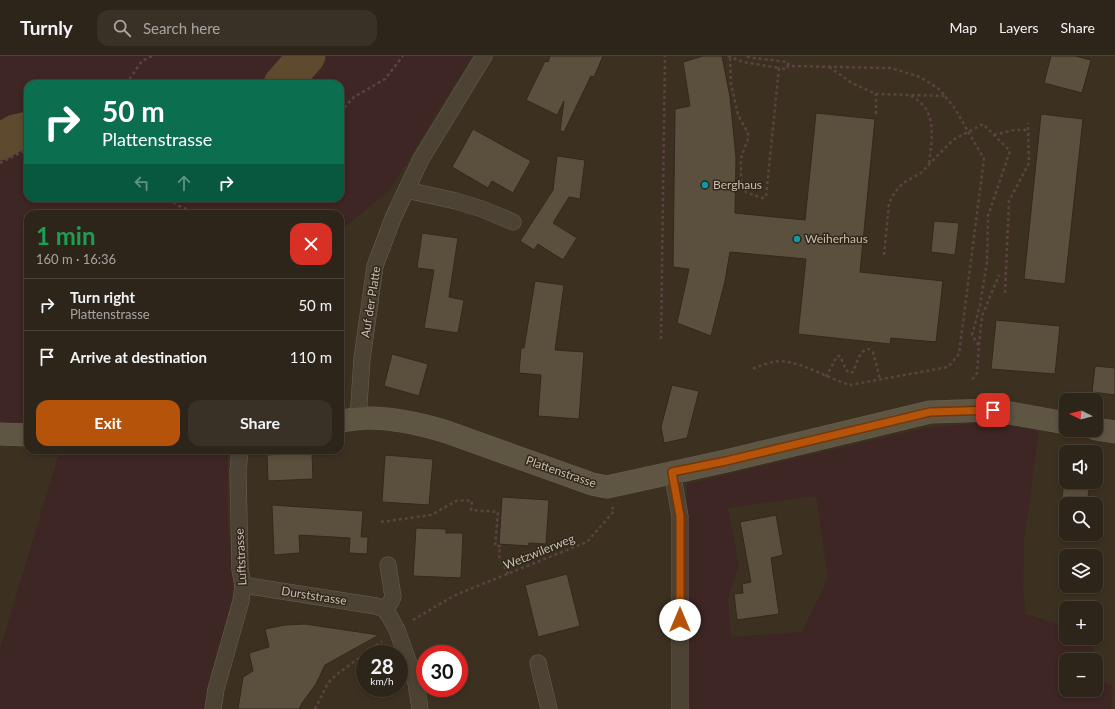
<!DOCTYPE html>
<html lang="en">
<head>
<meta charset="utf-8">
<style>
	:root { --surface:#2d2519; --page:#393126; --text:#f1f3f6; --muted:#a7a5a2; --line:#484238; --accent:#b45309 }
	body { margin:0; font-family:Lato,sans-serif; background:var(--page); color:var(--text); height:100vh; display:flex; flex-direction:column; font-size:15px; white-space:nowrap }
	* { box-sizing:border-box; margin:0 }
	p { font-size:13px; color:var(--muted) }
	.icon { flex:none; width:22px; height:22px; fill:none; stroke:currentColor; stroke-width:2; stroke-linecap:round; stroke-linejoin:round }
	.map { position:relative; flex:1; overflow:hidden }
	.sheet { position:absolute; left:24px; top:154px; width:320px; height:244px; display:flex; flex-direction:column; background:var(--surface); border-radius:12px; box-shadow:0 2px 6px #0003,0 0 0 1px var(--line) }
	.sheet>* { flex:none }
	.guide { position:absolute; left:24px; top:24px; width:320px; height:122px; border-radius:12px; box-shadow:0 2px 6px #0003,0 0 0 1px var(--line); background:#0b6e4f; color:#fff; overflow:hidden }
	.needle { width:26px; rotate:276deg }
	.tools { position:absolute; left:1059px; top:337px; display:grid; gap:8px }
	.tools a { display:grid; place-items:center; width:44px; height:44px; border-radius:8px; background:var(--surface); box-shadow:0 2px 6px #0003,0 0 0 1px var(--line); font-size:20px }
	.speed { position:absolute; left:356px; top:589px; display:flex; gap:8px; font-size:20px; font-weight:700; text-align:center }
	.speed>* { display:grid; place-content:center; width:52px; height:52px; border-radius:50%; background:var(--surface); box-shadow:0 2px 6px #0003,0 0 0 1px var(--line); line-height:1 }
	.speed small { font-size:10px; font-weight:400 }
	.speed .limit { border:6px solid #d22; background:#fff; color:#111 }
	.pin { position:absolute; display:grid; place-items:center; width:34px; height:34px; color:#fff; margin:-17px; border-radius:8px; box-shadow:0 2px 6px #0006 }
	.me { position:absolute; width:44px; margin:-22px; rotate:0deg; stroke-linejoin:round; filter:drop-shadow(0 0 3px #0008) }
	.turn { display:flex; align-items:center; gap:14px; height:84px; padding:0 12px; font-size:18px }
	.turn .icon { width:52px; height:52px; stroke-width:2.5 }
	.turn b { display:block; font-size:28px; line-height:34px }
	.lanes { display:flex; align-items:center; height:38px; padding:0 12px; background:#0003; justify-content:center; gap:20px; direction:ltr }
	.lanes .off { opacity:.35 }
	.round { display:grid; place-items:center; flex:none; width:42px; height:42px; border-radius:12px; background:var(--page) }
	.head { display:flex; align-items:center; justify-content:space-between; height:68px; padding:0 12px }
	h1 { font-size:24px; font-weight:700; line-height:30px; color:#1e9e55 }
	.primary-button { display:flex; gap:8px; margin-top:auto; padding:8px 12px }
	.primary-button a { flex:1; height:46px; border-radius:12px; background:var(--accent); color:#fff; font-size:16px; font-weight:700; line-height:46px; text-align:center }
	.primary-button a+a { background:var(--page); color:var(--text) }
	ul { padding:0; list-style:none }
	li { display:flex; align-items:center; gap:12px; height:52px; padding:0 12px; border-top:1px solid var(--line) }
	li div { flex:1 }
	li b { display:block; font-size:15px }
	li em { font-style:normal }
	header { display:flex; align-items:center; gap:24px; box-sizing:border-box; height:56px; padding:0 20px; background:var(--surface); border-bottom:1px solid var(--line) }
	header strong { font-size:19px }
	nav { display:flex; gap:22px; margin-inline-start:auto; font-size:14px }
	.search { width:280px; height:36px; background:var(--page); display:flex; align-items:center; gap:10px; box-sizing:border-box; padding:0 14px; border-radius:12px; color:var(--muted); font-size:15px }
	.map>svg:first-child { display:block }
</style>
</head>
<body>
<header>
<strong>Turnly</strong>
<div class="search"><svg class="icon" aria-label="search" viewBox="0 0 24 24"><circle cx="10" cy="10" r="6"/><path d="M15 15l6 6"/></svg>Search here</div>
<nav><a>Map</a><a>Layers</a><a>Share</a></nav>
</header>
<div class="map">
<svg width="1115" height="653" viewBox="0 0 1115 653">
	<rect width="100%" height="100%" fill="#3c3121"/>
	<g fill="#3d2623" fill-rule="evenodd">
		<path d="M0 0H472L390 134 340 175V158H28V371L0 370ZM28 28H340V142H28Z"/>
		<path d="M989 366 1039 375 1024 485 1023 534 1026 558 1059 568 1066 573V582H1080L1082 584 1091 586 1094 596 1092 604H1066V634H1096V622L1113 630 1111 653H688L687 428 925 372ZM816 440 828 522 802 576 731 581 728 541 739 510 728 452Z"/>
		<polygon points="60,394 228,394 227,458 234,536 211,617 205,653 0,653 0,593"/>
	</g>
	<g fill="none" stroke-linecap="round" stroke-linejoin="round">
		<polyline stroke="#5e4a2f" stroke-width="6" points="0,67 15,77"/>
		<g stroke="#5e4a2f" stroke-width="37">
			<polyline points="282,28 307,0"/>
			<polyline points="0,86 15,77 28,74"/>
		</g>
	</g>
	<g fill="#5b503d" stroke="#32291c">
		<polygon points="550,0 603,0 594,21 591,20 564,76 560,75 564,45 557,59 526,44 545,5 548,6"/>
		<polygon points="703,0 722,0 730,41 736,102 735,157 805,164 816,57 875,63 860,216 943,225 936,286 891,282 890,288 798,278 806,203 730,196 725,225 711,280 677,267 689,213 673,211 675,53 690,50 683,6"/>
		<polygon points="1051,0 1075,0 1091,4 1082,37 1044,27"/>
		<polygon points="1041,58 1083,63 1065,228 1024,223"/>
		<polygon points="473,73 531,105 513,137 492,125 488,132 452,111"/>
		<polygon points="557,100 585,104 580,143 569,141 553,167 577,182 563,204 538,188 534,194 520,185 553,134"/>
		<polygon points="934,165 959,167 955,199 931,196"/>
		<polygon points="422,177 458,182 449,241 464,244 458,277 424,272 434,214 417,212"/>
		<polygon points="535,225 564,229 555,294 584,296 579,363 538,360 541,319 519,317 521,292 524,292"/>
		<polygon points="996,264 1060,270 1055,318 991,313"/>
		<polygon points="392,298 428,308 419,340 384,330"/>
		<polygon points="1095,310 1115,312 1115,339 1092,336"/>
		<polygon points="672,329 699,335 687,382 664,387 661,371"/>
		<polygon points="312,396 313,423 268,425 267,399"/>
		<polygon points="385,399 433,403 429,449 382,446"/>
		<polygon points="1064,426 1090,426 1087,448 1061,448"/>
		<polygon points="502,441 549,444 546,488 529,487 528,490 499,488"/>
		<polygon points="272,449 363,455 361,481 368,481 367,498 349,497 350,482 299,479 300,497 274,499"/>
		<polygon points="776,459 783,499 771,502 779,558 737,564 734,538 743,537 742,528 751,526 740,466"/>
		<polygon points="416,472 446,473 446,477 463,477 461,522 413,520"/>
		<polygon points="567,518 580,570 538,581 525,529"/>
		<polygon points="305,568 379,579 325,609 316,628 302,647 299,653 238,653 243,621 253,615 249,597 269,591 265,573 285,569"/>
	</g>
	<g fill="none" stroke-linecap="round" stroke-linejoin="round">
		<defs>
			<g id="street">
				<polyline points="406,134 456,145 482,153 513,166"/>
				<polyline points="358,363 362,303 375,210 393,162 421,103 484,0"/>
				<polyline points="672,416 680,460 680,653"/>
				<polyline points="243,529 376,550 384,553 390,561 397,574 416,627 420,653"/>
				<polyline points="384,553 390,547 393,541 388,509"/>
				<polyline points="538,607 549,653"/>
				<polyline points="213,653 216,633 241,545 243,529 240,514 238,415 240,394"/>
			</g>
			<g id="secondary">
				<path d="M340 365C349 364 359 362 368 362 394 362 421 368 447 376L592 428 607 431 726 405 930 356 993 354 1066 367"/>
				<polyline points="1096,373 1115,376"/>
				<polyline points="0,378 28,379"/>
			</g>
		</defs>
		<use href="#street" stroke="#6a6053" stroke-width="17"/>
		<use href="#secondary" stroke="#6a6053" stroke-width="23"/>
		<g stroke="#5a4341" stroke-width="2.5" stroke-dasharray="3 3" stroke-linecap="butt">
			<polyline points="728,0 743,6 779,12"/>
			<polyline points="747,0 753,2 788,6 788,10"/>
			<path d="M730 2 731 28 738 59 748 77V83L741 102V127L746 136 762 142 766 141 779 12 787 13 788 10 891 12 920 21 939 33 954 51 984 103 959 298 948 311 850 329C828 323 795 301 773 306 766 307 759 311 752 313"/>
			<polyline points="829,11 852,27 876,38 945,40"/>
			<polyline points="126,28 142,5 152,0"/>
			<path d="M911 40C914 42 918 44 921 47 937 62 931 89 929 108"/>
			<polyline points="340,56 354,41 385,23 403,0"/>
			<polyline points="876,58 876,38"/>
			<polyline points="994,79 1014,74 1028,74"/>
			<polyline points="0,107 28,93"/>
			<polyline points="169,142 179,150 198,158"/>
			<polyline points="884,199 889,147 895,136 903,127 921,117 938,99 953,84 983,68 1010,95 988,160 987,206 980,249 972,279 979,290 977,317 972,324"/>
			<polyline points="1005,237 1009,145 1029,107 1028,67"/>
			<polyline points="661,283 665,0"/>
			<polyline points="979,289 982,260 999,219"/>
			<path d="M826 321 837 300H840L846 314 850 317 853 316C857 307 859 294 869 293L873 296 880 323"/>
			<polyline points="381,466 431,459 458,444 472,445 471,454 498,456 495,490 500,490 499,500 508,518"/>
			<polyline points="413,564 450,542 460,537 587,486 614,455 612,451"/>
			<polyline points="315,653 328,627 336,619 382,585"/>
		</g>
		<use href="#street" stroke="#4c4335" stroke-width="16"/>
		<use href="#secondary" stroke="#5f5543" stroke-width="22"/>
	</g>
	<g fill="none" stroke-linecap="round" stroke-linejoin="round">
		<defs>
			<polyline id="route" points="680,564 680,460 672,416 726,405 930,356 993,354"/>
		</defs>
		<use href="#route" stroke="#753606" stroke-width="10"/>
		<use href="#route" stroke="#b45309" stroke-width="7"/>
	</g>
	<g fill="#0f9aa8" stroke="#30271a" stroke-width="1.5">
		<circle cx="705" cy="129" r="4"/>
		<circle cx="797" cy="183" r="4"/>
	</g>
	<g text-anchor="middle" stroke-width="3" stroke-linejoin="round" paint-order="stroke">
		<g font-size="12" fill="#c8bfb0" stroke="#30271a" text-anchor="start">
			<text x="713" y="133">Berghaus</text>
			<text x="805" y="187">Weiherhaus</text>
		</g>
		<g font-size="12" fill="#c8bfb0" stroke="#30271a">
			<text transform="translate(371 246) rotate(-81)" y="4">Auf der Platte</text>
			<text transform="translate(561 416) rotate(19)" y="4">Plattenstrasse</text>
			<text transform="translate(539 496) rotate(-22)" y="4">Wetzwilerweg</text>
			<text transform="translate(241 501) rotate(-93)" y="4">Luftstrasse</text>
			<text transform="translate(314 540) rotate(9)" y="4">Durststrasse</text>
		</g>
	</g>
</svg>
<div class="tools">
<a><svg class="needle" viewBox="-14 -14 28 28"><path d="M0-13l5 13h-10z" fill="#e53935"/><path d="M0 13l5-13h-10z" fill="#a7a5a2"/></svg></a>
<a><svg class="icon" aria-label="sound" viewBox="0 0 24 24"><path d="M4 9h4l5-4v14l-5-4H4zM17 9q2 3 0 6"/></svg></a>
<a><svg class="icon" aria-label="search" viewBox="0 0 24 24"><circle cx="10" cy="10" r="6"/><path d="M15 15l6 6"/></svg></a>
<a><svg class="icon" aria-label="layers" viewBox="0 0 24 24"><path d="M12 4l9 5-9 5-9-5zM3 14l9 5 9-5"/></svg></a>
<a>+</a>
<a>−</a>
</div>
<div class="speed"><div>28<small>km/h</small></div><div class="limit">30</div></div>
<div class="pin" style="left:993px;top:354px;background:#d93025"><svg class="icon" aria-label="arrive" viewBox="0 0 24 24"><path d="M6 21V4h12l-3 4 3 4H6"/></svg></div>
<svg class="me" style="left:680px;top:564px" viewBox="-20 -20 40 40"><circle r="19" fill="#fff"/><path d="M0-13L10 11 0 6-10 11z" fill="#b45309"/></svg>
<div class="guide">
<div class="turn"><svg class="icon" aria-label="right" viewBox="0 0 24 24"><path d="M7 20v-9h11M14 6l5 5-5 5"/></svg><div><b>50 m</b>Plattenstrasse</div></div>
<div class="lanes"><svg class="icon off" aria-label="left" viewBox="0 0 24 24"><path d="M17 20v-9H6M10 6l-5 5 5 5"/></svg><svg class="icon off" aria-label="ahead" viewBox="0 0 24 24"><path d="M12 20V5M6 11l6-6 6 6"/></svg><svg class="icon" aria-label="right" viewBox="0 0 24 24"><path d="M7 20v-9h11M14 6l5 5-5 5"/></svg></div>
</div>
<section class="sheet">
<div class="head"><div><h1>1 min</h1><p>160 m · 16:36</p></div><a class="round" style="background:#d93025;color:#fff"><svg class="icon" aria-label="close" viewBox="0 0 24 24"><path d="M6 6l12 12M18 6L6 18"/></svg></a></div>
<ul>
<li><svg class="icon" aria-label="right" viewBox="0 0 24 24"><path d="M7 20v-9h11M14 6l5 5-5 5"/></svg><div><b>Turn right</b><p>Plattenstrasse</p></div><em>50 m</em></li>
<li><svg class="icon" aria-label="arrive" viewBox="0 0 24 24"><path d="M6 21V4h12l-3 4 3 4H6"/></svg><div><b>Arrive at destination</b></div><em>110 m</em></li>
</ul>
<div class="primary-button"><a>Exit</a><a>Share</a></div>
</section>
</div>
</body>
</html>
